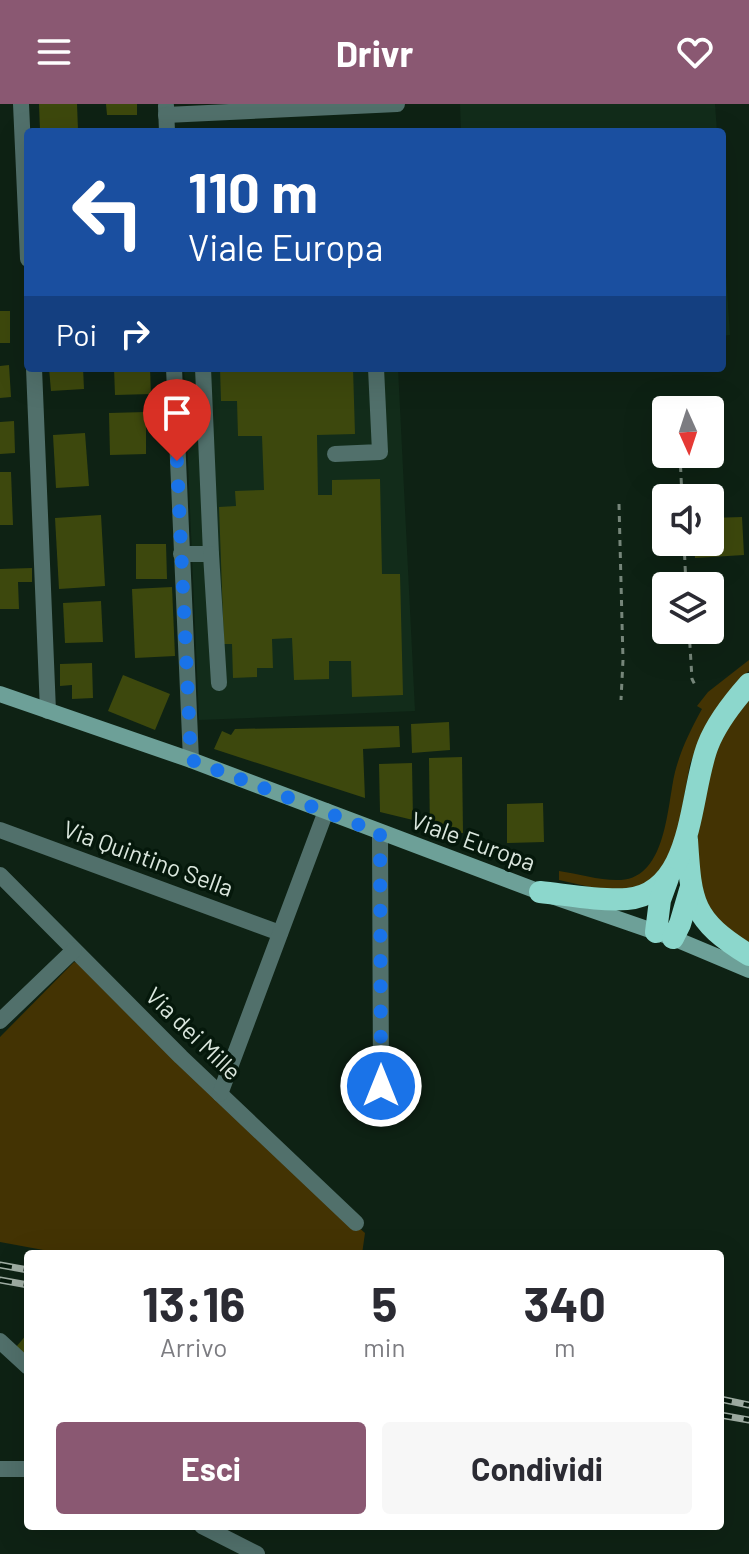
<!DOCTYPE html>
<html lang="it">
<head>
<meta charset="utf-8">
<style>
	:root { --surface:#fff; --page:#f7f7f7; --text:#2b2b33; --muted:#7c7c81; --accent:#8a5872 }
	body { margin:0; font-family:Barlow,sans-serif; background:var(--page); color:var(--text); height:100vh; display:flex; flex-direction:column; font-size:30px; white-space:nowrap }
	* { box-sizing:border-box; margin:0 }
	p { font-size:26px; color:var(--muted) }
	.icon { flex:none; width:44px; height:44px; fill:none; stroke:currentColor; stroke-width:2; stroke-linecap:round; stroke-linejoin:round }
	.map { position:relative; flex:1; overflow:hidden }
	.side { position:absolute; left:24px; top:1146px; width:700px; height:280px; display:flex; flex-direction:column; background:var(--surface); border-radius:8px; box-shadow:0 8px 32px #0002 }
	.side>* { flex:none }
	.top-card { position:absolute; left:24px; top:24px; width:702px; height:244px; border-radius:8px; box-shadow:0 8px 32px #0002; background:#1a4fa0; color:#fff; overflow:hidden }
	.needle { width:52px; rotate:177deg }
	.controls { position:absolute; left:652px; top:292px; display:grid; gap:16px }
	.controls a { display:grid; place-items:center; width:72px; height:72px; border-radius:8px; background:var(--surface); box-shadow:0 8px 32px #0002; font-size:40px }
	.pin { position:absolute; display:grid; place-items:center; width:68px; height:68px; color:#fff; margin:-82px -34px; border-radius:50% 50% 50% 0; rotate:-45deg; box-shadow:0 0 8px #0007 }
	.pin .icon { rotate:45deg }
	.me { position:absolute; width:88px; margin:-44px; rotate:0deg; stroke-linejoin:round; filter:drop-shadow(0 0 6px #0008) }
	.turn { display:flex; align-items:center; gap:28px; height:168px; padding:0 32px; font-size:36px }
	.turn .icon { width:104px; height:104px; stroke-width:2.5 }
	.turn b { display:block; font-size:56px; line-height:68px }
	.then { display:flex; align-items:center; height:76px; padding:0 32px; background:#0003; gap:16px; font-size:30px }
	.eta { display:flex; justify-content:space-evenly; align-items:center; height:136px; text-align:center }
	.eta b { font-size:48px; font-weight:700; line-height:56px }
	.cta { display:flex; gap:16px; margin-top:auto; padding:16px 32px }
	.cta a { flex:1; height:92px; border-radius:8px; background:var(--accent); color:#fff; font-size:32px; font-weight:700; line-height:92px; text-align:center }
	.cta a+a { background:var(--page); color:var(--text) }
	header { display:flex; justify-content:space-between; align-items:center; height:104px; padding:0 32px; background:var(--accent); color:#fff; font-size:36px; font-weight:700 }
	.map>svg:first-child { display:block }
</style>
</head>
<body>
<header><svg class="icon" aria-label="menu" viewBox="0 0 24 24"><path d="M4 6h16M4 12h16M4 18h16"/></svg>Drivr<svg class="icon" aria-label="heart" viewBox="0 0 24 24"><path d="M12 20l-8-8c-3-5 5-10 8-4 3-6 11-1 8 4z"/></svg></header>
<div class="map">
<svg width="749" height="1450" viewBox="0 0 749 1450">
	<rect width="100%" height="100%" fill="#0e2214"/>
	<g fill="#122c1a">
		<polygon points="460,0 715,0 717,28 461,28"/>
		<polygon points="722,110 730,231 722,232"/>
		<polygon points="184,264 398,264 415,607 199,616"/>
	</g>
	<g fill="#433303">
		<path d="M749 556V567L739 576 702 630 690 660 675 743 651 779 612 788 559 776V767C579 770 601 777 621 776 667 773 667 701 675 668 681 645 691 625 702 605L697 602 708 588Z"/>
		<path d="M749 595V840C732 831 712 818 704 799 687 758 703 669 724 630 731 618 741 607 749 595Z"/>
		<polygon points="74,858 80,860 269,1044 365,1129 362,1150 65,1150 0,1138 0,933"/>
	</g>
	<g fill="#3d480d">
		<polygon points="39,0 77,0 78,26 40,26"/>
		<polygon points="106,0 137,0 137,11 107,11"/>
		<rect x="0" y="207" width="10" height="32"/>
		<polygon points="9,261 11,293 0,294 0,262"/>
		<polygon points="49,264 83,264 84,285 51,287"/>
		<polygon points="114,264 150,264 151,290 115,291"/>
		<polygon points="220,264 353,264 355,330 317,331 318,391 332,391 332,376 380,375 382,470 400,470 403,591 352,593 351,557 329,557 329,575 294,576 292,534 272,535 273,564 257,564 257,573 233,574 232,540 224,540 219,403 236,402 235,387 264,386 262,332 238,332 237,297 221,297"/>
		<polygon points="146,308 146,350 110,351 109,309"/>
		<polygon points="14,317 15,349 0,350 0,318"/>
		<polygon points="85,329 89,382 56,384 53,331"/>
		<polygon points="0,368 11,368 13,421 0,421"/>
		<polygon points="101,411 105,482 59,485 55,414"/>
		<polygon points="742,413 744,451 695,454 694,438 710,438 710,414"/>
		<polygon points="136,440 166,440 167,475 136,475"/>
		<polygon points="32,464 32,478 18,478 19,505 0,505 0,465"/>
		<polygon points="172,483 175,552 135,554 132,485"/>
		<polygon points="101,497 103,538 65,539 63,499"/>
		<polygon points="92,559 93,594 72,595 72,581 60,582 60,560"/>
		<polygon points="123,571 170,590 155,626 108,607"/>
		<polygon points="449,618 450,646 412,649 411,620"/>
		<polygon points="399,622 400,643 363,645 365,694 214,645 222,627 231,631 235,625"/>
		<polygon points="462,653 463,729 430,730 429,654"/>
		<polygon points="412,659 413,716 380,708 379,660"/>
		<polygon points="543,699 544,738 507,739 507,700"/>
		<polygon points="28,1229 28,1254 16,1243"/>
	</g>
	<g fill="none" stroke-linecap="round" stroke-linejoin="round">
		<g stroke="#76867a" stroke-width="3" stroke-dasharray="6 6" stroke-linecap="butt">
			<polyline points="680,350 682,394"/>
			<polyline points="619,400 623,556 621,596"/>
			<polyline points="684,438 686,482"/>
			<polyline points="689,526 692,575 696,583"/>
		</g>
		<g stroke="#51706b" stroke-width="16">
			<polyline points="21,0 28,155"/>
			<polyline points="166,2 167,28"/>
			<polyline points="166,11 397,0"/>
			<polyline points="34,264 48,607"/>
			<polyline points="174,264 191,656"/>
			<polyline points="335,350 380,348 376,264"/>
			<polyline points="181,450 211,450 203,264"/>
			<polyline points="211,450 219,579"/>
			<polyline points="0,726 280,829"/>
			<polyline points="380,729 381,982"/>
			<polyline points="0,771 181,953 356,1119"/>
			<polyline points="0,917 74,846"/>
			<polyline points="220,990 326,707"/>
			<polyline points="0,1237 28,1263"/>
			<polyline points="0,1365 28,1365"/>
			<polyline points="202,1422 257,1450"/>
		</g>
		<polyline stroke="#6da098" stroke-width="16" points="0,590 191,656 540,788 673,834 749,866"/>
		<g stroke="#8cd7cc" stroke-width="22">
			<path d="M687 736C691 799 692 816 749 851"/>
			<path d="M540 788C568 791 599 797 627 795 695 789 689 688 708 641 717 618 733 598 749 580"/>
			<polyline points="656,828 660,796 668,774"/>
			<polyline points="673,834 680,820 690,786"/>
		</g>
		<defs>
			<g id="rail">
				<polyline points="0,1161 28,1166"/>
				<polyline points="0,1176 28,1181"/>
				<polyline points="720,1295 749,1301"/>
				<polyline points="720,1311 749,1316"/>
			</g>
		</defs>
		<use href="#rail" stroke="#a0aea4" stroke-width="7"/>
		<use href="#rail" stroke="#05180b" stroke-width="4" stroke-dasharray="12" stroke-linecap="butt"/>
	</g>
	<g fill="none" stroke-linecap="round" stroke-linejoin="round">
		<polyline stroke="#1a73e8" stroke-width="14" stroke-dasharray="0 25.2" points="177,357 191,656 380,729 381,982"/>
	</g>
	<g text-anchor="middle" stroke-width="7" stroke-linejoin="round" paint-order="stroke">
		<g font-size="24" fill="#dbe7de" stroke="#05180b">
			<text transform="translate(473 738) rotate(20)" y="8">Viale Europa</text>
			<text transform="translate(148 755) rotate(20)" y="8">Via Quintino Sella</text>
			<text transform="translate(193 930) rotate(44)" y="8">Via dei Mille</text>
		</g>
	</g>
</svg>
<div class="controls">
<a><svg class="needle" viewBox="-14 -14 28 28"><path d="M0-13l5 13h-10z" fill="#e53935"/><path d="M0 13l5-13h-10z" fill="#7c7c81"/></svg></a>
<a><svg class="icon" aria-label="sound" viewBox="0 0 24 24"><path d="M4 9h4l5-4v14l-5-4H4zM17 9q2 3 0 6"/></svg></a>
<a><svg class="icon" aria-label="layers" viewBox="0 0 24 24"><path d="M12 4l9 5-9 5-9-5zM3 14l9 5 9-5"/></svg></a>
</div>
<div class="pin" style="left:177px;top:357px;background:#d93025"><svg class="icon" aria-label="arrive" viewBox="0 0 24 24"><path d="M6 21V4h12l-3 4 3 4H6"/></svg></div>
<svg class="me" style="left:381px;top:982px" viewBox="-20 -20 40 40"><circle r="17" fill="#1a73e8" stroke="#fff" stroke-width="3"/><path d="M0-11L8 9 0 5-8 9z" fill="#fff"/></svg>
<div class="top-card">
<div class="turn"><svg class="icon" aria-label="left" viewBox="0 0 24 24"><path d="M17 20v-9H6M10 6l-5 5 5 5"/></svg><div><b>110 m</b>Viale Europa</div></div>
<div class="then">Poi<svg class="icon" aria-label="right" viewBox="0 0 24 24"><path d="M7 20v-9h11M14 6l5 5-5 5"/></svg></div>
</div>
<section class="side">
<div class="eta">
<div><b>13:16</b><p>Arrivo</p></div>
<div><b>5</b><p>min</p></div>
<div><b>340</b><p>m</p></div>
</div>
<div class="cta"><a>Esci</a><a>Condividi</a></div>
</section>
</div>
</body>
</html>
